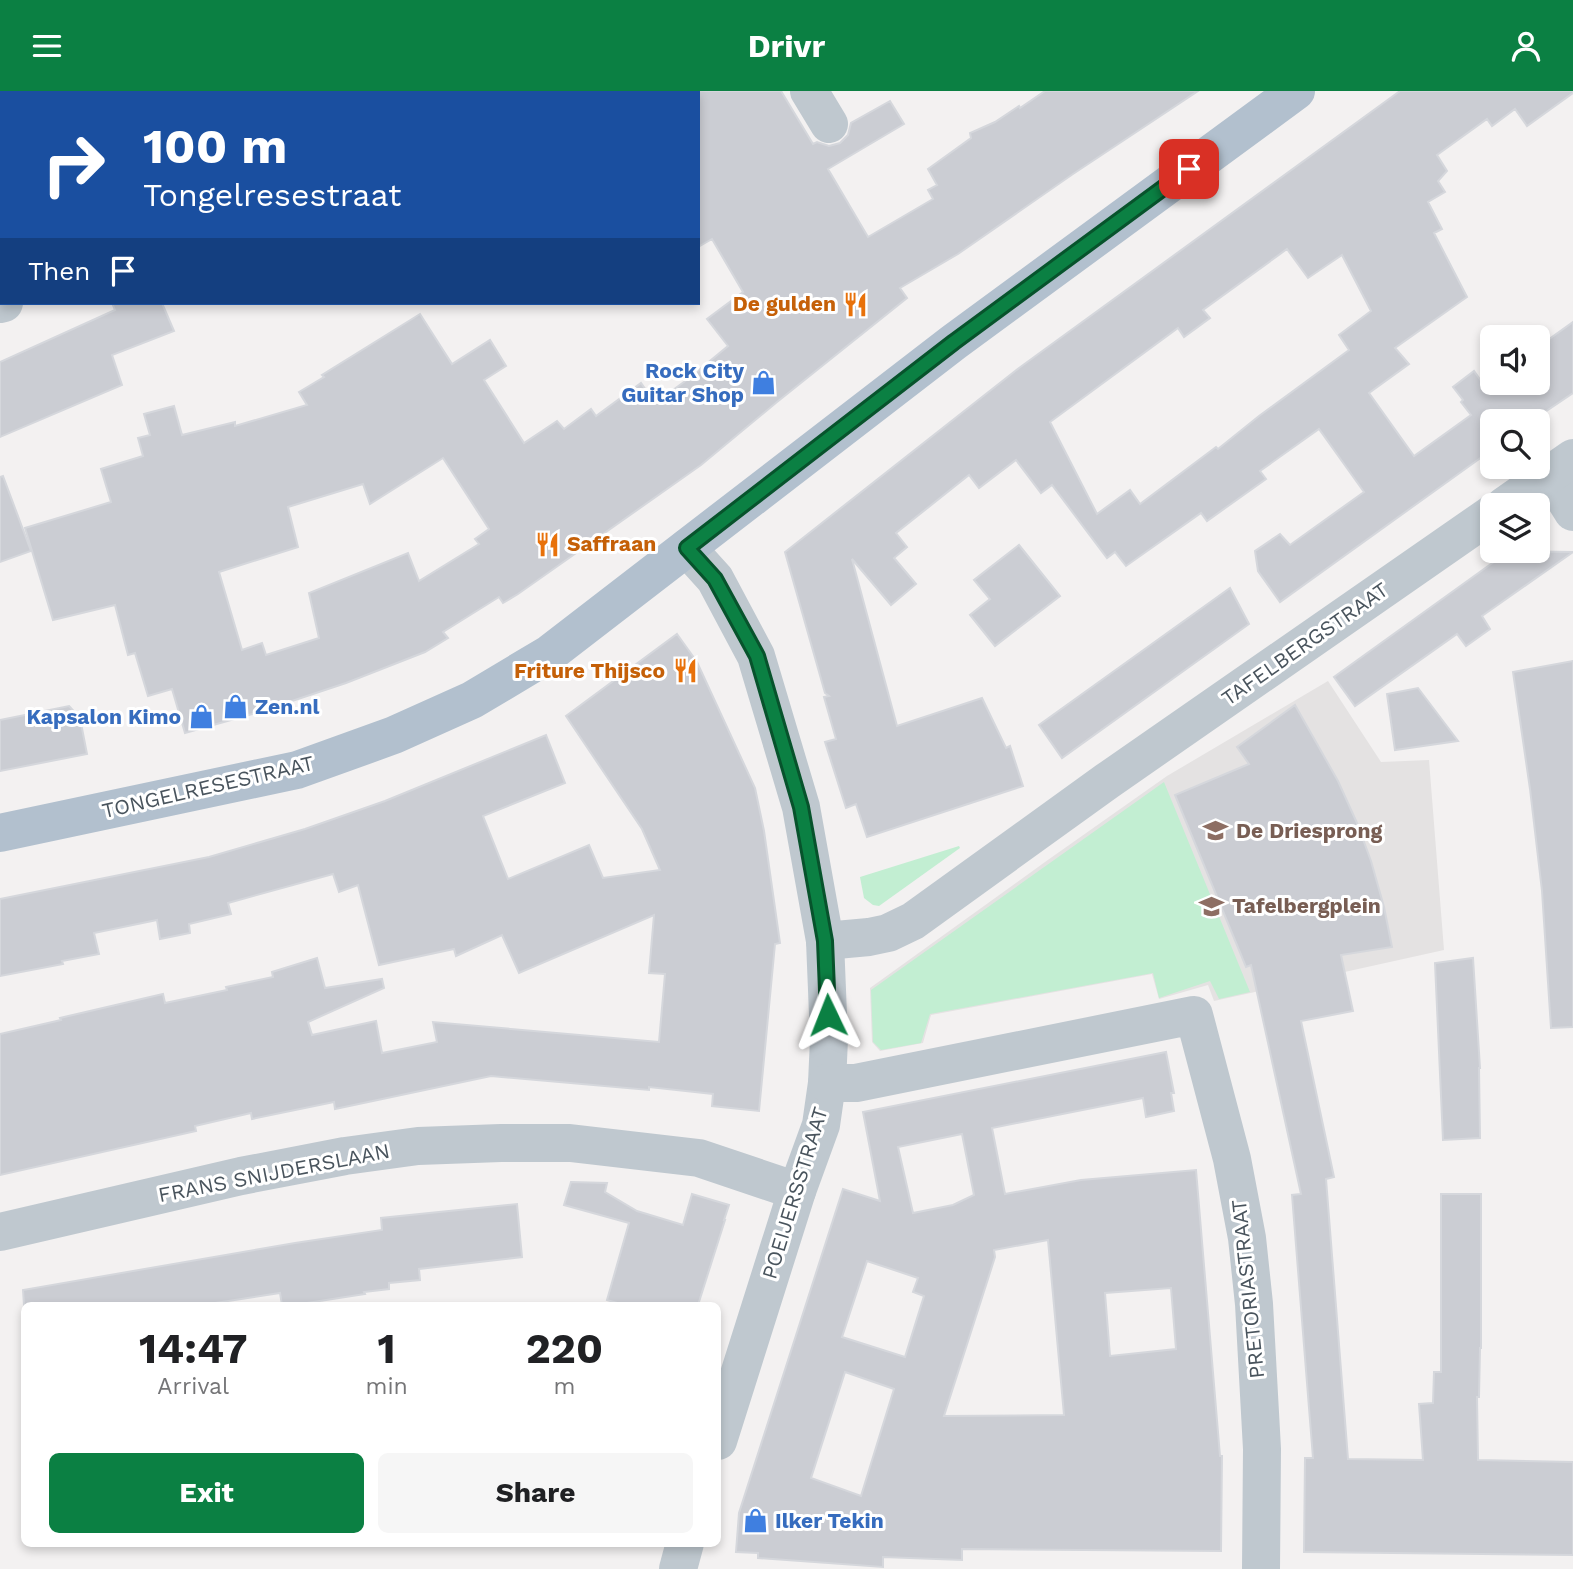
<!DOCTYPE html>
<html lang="en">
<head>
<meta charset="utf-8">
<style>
	:root { --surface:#fff; --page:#f6f6f6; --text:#202124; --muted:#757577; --accent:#0b8043 }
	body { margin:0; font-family:"Work Sans",sans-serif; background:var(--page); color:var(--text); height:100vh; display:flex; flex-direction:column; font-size:26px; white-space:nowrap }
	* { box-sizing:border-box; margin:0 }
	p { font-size:23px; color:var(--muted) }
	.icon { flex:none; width:38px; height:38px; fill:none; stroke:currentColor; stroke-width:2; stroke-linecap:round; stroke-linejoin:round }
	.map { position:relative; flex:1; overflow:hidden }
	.drawer { position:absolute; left:21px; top:1211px; width:700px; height:245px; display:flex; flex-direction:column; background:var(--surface); border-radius:10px; box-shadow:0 4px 10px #0003 }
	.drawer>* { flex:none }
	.top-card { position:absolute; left:0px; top:0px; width:700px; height:214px; box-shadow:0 4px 10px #0003; background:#1a4fa0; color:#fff; overflow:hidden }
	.buttons { position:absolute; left:1480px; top:234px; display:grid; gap:14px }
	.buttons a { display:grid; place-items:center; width:70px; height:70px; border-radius:10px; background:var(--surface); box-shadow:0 4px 10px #0003; font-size:35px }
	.pin { position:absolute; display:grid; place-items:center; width:60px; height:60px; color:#fff; margin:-30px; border-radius:14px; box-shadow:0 4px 10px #0006 }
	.me { position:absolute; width:77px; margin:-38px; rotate:358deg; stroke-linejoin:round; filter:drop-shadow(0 0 5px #0008) }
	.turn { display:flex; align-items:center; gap:24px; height:147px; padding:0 28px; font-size:32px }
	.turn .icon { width:91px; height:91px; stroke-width:2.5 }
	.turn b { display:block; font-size:49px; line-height:60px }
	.then { display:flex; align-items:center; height:66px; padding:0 28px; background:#0003; gap:14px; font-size:26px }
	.eta { display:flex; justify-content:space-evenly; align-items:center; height:119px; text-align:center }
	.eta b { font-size:42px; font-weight:700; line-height:49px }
	.primary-button { display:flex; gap:14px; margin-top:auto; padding:14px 28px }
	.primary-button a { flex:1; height:80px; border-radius:10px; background:var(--accent); color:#fff; font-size:28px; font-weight:700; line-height:80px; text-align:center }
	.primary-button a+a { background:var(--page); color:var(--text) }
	header { display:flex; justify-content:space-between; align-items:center; height:91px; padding:0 28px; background:var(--accent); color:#fff; font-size:32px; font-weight:700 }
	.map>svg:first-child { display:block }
</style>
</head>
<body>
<header><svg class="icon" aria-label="menu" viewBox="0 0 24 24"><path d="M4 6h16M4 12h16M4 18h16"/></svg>Drivr<svg class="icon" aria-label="person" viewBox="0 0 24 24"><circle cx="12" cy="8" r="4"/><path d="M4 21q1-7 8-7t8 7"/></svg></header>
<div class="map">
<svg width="1573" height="1478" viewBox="0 0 1573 1478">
	<rect width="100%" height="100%" fill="#f3f1f1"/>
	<polygon fill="#e4e2e2" points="1328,590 1381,671 1429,669 1444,859 1214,910 1208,894 1159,908 1152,883 931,924 923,952 880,960 872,951 870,897 1045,771 1167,685"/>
	<g fill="#c2eed2">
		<polygon points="1164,691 1250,901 1219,908 1210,890 1159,907 1153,882 930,923 921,952 881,959 873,951 871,899"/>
		<polygon points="959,755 960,757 879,815 873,814 864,807 860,786"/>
	</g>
	<g fill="#cbcdd3" stroke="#d5d7dc" stroke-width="2" fill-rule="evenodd">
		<path d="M685 0H781L813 53 817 51 829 55 840 52 848 44 851 32 890 10 904 33 828 78 868 146 933 108 928 99 937 94 928 78 971 47 970 42 995 31 1019 15 1020 17 1045 0H1198L1073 83 958 163 900 197 907 207 777 311 701 374 518 503 503 512 499 506 443 541 448 547 425 561 346 592 256 622 185 642 172 598 148 605 135 562 128 564 115 514 53 529 25 437 111 411 101 378 143 365 138 347 150 344 144 323 174 315 182 344 235 331V335L307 314 299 301 324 286 322 284 420 223 452 273 490 249 506 275 484 289 524 352 557 330 564 338 591 318 596 325 641 292 655 312 688 288 728 255 707 228 743 201 712 148 698 156V2H686ZM443 367 489 438 475 448 479 453 419 490 408 462 309 502 319 547 266 564 262 552 242 559 219 481 298 456 288 416 363 393 370 413Z"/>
		<path d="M1400 0H1573V2L1527 35 1515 18 1492 35 1487 28 1437 64 1447 80 1438 90 1445 101 1428 111 1442 138 1434 142 1467 206 1395 257 1409 273 1369 302 1414 365 1471 324 1461 311 1463 309 1453 296 1474 280 1484 294 1493 288V292H1538V256L1573 231V302L1530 331H1493V358L1280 511 1258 480 1255 460 1280 443 1290 454 1364 401 1319 338 1260 380 1266 388 1207 430 1201 422 1126 475 1115 461 1107 467 1052 394 1041 402 1016 369 979 397 969 384 896 442 907 456 894 467 916 493 891 514 852 468 897 635 982 607 1006 657 1010 655 1023 695 867 746 856 713 846 717 825 651 836 648 824 606 829 605 825 602 785 461 1019 277ZM1287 158 1308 187 1342 164 1371 220 1339 244 1349 259 1259 325 1218 358 1216 356 1140 413 1130 399 1097 423 1050 331 1178 237 1184 246 1210 227 1203 219Z"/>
		<polygon points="112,212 162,212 174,240 112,264 122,294 0,346 0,271 115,219"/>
		<polygon points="3,385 31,460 0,471 0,386"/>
		<polygon points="1019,454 1060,505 995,555 970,524 990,508 974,489"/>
		<polygon points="1509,460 1573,461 1482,525 1490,538 1466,555 1457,543 1355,615 1334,586"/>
		<polygon points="1230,497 1249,533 1062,667 1039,634"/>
		<polygon points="677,543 697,571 755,697 764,740 780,852 775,853 759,1020 712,1015 713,1003 649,996 649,999 491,985 335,1018 334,1011 252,1028 251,1022 195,1035 196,1040 0,1084 0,943 61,929 60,927 163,903 165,912 227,899 226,896 273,886 272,881 317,867 325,897 382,888 384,897 308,931 312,944 376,930 382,962 437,951 433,931 659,951 665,883 649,882 654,824 519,882 502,844 456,865 454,858 379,874 358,794 339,801 333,783 228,812 231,823 189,833 190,842 160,848 157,829 94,842 99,863 62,870 63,873 0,885 0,808 209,766 305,738 385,710 546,644 565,692 483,725 508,788 589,754 603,787 660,779 642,738 566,625"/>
		<polygon points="1573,570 1573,936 1551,937 1542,800 1530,698 1513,581"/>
		<polygon points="1418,597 1458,650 1395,659 1387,603"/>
		<polygon points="1295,614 1338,690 1357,732 1371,770 1384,816 1392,856 1341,864 1353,920 1301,930 1334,1086 1326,1088 1348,1368 1423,1369 1419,1313 1433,1312 1434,1281 1441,1281 1441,1103 1481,1103 1481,1257 1480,1257 1479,1306 1477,1306 1478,1369 1573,1371 1573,1464 1304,1461 1305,1367 1313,1367 1292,1104 1301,1103 1251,874 1246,876 1175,704 1249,673 1237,656"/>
		<polygon points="69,615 80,627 87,663 0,680 0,629"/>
		<polygon points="1473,867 1480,977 1479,977 1480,1047 1443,1049 1435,872"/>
		<path d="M1166 961 1174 1002H1171L1174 1020 1146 1026 1143 1007 992 1037 1005 1103 1081 1089 1196 1079 1220 1365H1222L1221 1460 962 1458V1469L883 1466V1476L758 1467V1462L736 1461 739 1422 843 1098 880 1110 863 1021ZM962 1043 974 1104 953 1114 913 1122 898 1056ZM1048 1149 1064 1324 944 1325 995 1166 994 1159ZM867 1170 918 1187 913 1201 924 1205 905 1266 842 1246ZM1171 1197 1176 1258 1110 1265 1105 1202ZM845 1281 894 1298 861 1405 811 1387Z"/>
		<polygon points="571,1091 607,1092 605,1101 637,1120 683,1134 692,1103 729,1114 724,1129 725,1129 698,1214 624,1214 607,1209 629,1132 564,1114"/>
		<polygon points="517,1113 522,1166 419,1178 420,1189 389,1192 389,1198 364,1201 365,1203 294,1214 282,1214 280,1202 202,1214 24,1214 23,1199 295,1152 382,1139 381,1127"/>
	</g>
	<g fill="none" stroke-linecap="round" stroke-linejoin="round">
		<g stroke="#bfc8cf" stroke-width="38">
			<polyline points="809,0 829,33"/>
			<polyline points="365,2 368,0"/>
			<polyline points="0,213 4,212"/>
			<polyline points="1549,383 1573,421"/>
			<polyline points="1504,415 1573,367"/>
			<polyline points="687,457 715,488 756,565 801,716 825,850 829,948 827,992 821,1034 797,1100 718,1350"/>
			<polyline points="825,850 869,846 888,842 913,830 1107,690 1493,422"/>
			<polyline points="827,992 856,992 1194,924 1232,1068 1247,1147 1254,1213 1262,1358 1261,1478"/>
			<polyline points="0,1141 241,1085 345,1065 418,1055 501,1052 570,1052 699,1067 797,1100"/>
			<polyline points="678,1478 685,1452"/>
		</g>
		<polyline stroke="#b2c0ce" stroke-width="38" points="0,742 297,679 394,644 472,609 549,563 954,251 1296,0"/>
	</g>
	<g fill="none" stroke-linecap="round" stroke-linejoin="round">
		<defs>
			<polyline id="route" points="828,924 825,850 801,716 757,565 715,488 687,457 954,251 1189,78"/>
		</defs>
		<use href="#route" stroke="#07532c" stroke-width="18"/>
		<use href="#route" stroke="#0b8043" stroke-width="12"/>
	</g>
	<defs>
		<symbol id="restaurant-bare" viewBox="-9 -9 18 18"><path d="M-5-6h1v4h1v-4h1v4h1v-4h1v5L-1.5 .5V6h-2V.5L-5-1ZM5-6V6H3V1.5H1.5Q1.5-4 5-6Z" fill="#e8710a" stroke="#fff" stroke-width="2.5" paint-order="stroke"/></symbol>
		<symbol id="shop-bare" viewBox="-9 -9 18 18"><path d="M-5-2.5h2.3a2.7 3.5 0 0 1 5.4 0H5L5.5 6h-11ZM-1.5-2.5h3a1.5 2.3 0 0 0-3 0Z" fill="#3f7fe0" stroke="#fff" stroke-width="2.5" paint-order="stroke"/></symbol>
		<symbol id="school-bare" viewBox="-9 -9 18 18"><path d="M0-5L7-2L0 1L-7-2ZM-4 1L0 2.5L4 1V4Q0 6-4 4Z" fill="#8d6e63" stroke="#fff" stroke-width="2.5" paint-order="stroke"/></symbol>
	</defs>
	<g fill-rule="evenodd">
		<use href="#restaurant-bare" x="838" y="196" width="35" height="35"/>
		<use href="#shop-bare" x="746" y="274" width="35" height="35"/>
		<use href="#restaurant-bare" x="530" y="436" width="35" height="35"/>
		<use href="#restaurant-bare" x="668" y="562" width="35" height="35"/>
		<use href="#shop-bare" x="218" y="598" width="35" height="35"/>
		<use href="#shop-bare" x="184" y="608" width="35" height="35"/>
		<use href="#school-bare" x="1198" y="722" width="35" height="35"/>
		<use href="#school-bare" x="1194" y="798" width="35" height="35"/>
		<use href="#shop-bare" x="738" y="1412" width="35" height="35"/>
	</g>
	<g text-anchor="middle" stroke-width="6" stroke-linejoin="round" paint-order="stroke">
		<g font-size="21" font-weight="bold" fill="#c56008" stroke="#fff" text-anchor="end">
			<text x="836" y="220">De gulden</text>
			<text x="567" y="460" text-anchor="start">Saffraan</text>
			<text x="665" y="587">Friture Thijsco</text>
		</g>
		<g font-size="21" font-weight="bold" fill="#366cbe" stroke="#fff" text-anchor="end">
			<text x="744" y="287">Rock City<tspan x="744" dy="24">Guitar Shop</tspan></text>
			<text x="255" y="623" text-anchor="start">Zen.nl</text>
			<text x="181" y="633">Kapsalon Kimo</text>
			<text x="775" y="1437" text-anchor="start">Ilker Tekin</text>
		</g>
		<g font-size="21" fill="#49545d" stroke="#fff">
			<text transform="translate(1305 553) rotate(-35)" y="7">TAFELBERGSTRAAT</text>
			<text transform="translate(208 696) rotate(-13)" y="7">TONGELRESESTRAAT</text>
			<text transform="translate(274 1082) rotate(-11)" y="7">FRANS SNIJDERSLAAN</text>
			<text transform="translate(795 1102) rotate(-73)" y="7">POEIJERSSTRAAT</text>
			<text transform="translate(1248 1198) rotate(-96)" y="7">PRETORIASTRAAT</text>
		</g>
		<g font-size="21" font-weight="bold" fill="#785e54" stroke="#fff" text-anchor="start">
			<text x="1236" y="747">De Driesprong</text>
			<text x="1232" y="822">Tafelbergplein</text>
		</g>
	</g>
</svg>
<div class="buttons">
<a><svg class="icon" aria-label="sound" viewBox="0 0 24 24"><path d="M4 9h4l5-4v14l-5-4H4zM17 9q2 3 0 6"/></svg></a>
<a><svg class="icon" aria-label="search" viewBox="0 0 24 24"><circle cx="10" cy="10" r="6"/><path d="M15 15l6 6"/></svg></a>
<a><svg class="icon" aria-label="layers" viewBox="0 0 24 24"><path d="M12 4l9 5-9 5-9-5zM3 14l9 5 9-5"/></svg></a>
</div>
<div class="pin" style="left:1189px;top:78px;background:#d93025"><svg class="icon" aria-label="arrive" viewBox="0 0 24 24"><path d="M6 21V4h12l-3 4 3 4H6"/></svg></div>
<svg class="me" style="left:828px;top:924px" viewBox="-20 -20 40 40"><path d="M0-17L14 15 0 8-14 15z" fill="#0b8043" stroke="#fff" stroke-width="4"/></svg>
<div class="top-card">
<div class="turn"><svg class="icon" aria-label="right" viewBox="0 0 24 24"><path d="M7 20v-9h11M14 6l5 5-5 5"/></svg><div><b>100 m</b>Tongelresestraat</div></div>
<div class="then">Then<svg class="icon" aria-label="arrive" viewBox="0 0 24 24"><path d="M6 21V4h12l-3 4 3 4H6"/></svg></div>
</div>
<section class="drawer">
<div class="eta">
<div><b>14:47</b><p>Arrival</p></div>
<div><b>1</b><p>min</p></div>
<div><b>220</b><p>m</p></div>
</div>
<div class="primary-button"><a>Exit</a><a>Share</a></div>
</section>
</div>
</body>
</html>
